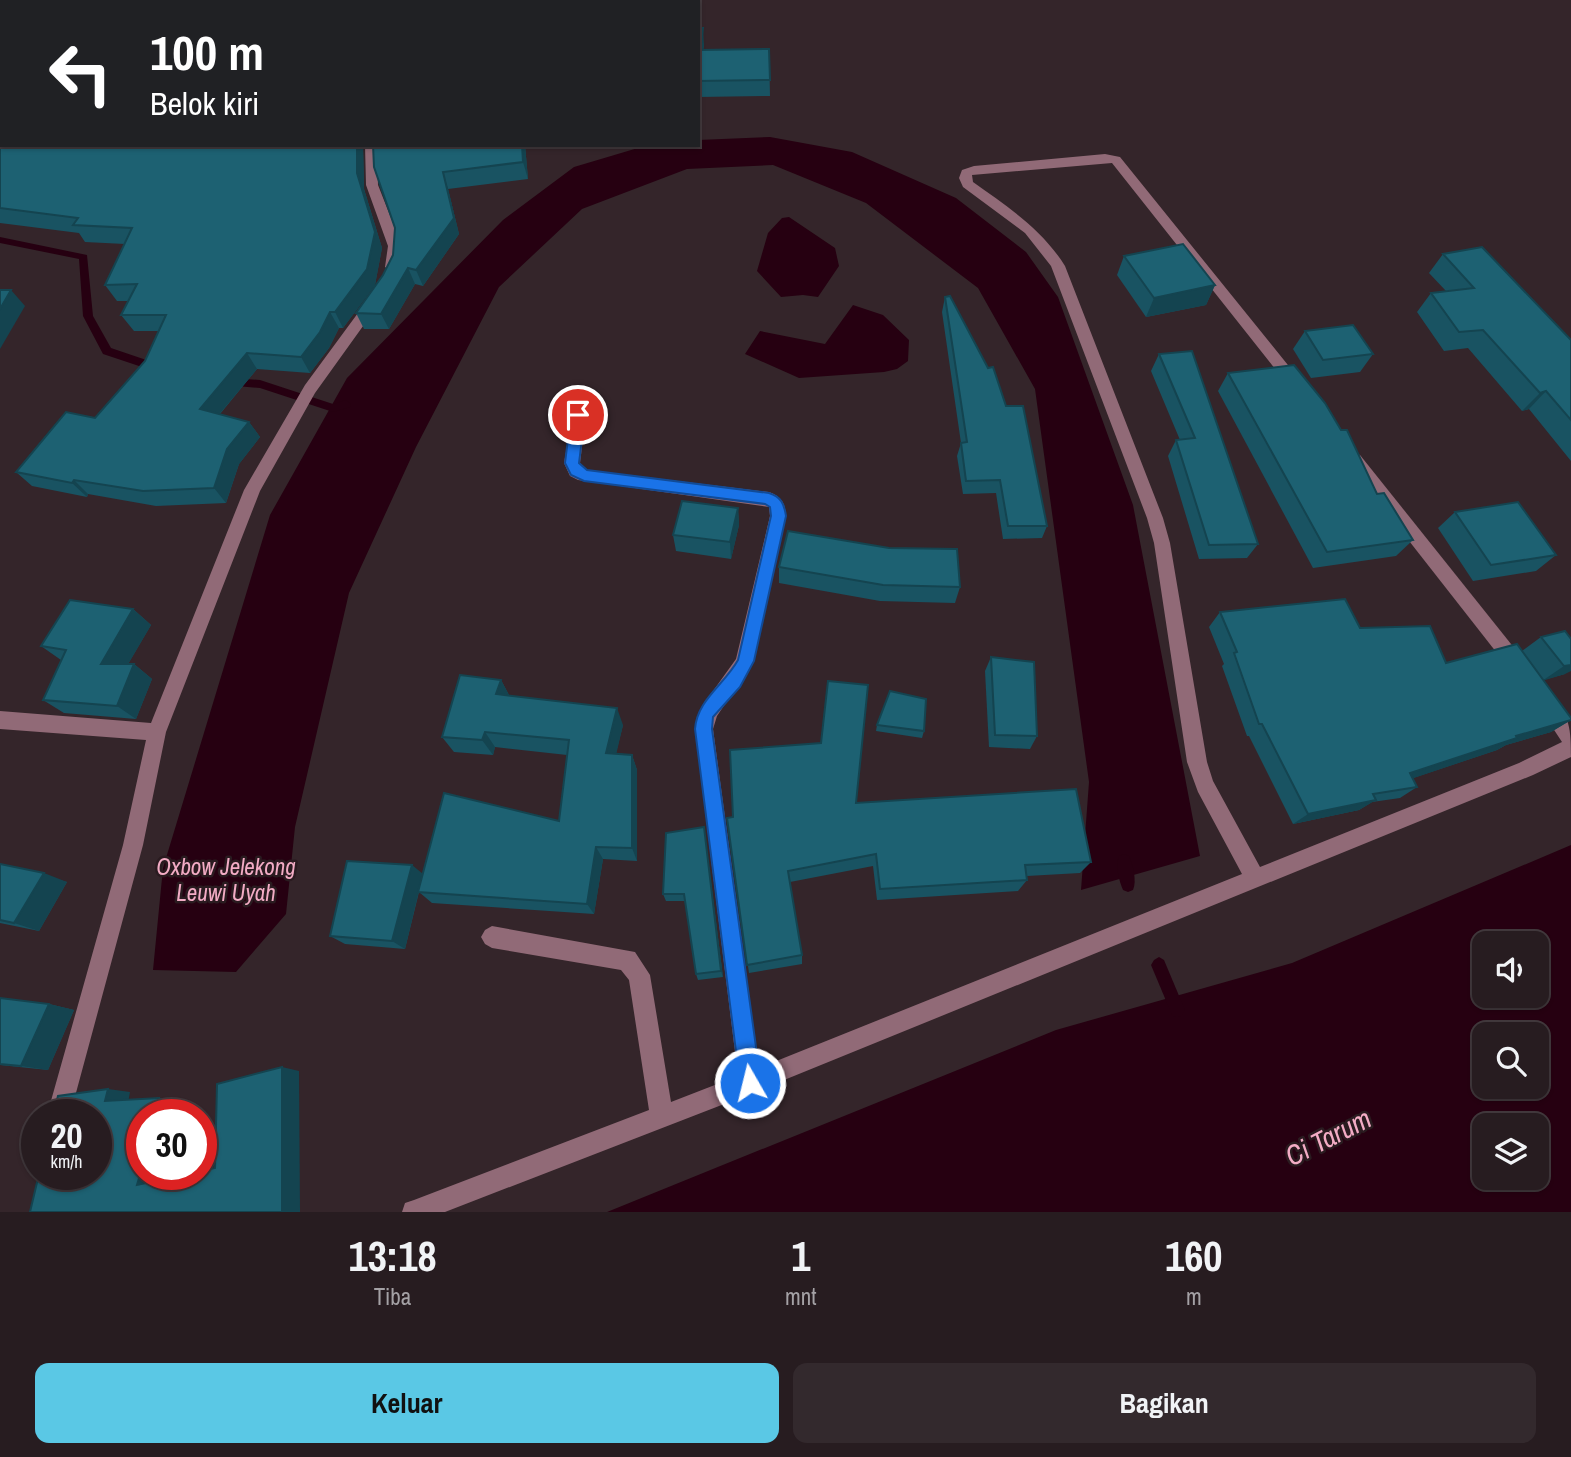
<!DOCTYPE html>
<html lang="id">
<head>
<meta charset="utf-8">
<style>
	:root { --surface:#271c20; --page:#33292d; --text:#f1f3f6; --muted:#a4a1a5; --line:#433a3e; --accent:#5ac8e5 }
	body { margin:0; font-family:"Archivo Narrow",sans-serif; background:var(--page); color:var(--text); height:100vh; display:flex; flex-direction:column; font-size:26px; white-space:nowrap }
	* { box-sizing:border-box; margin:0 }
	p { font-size:23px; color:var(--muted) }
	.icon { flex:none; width:38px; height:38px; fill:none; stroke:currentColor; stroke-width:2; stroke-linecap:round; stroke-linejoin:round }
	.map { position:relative; height:1212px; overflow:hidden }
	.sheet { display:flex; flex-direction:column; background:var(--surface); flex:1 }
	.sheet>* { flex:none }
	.top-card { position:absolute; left:0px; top:0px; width:700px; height:147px; box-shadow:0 2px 5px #0004,0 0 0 2px var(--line); background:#202124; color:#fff; overflow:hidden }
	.tools { position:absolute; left:1472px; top:931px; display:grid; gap:14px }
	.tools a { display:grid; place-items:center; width:77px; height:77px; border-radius:14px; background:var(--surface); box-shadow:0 2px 5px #0004,0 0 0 2px var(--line); font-size:35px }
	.speed { position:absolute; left:21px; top:1099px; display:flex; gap:14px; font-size:35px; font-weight:700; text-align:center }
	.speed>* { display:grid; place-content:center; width:91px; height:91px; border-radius:50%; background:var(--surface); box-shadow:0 2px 5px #0004,0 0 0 2px var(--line); line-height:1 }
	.speed small { font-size:18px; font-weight:400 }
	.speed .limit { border:10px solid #d22; background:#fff; color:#111 }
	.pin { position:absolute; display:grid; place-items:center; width:60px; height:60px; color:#fff; margin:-30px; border:4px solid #fff; border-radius:50%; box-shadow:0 2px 7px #0007 }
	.me { position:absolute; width:77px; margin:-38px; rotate:352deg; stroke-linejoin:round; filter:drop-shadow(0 0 5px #0008) }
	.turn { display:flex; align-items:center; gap:24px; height:147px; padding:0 35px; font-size:32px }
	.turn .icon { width:91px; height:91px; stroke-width:2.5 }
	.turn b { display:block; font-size:49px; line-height:60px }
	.eta { display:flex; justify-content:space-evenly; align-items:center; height:119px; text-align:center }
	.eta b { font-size:42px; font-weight:700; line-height:49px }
	.button { display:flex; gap:14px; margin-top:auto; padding:14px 35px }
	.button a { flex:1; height:80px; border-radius:14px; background:var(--accent); color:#111; font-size:28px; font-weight:700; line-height:80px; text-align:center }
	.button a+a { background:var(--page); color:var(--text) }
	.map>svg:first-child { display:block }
</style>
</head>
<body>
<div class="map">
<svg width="1571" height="1212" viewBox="0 0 1571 1212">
	<rect width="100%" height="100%" fill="#34252a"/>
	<g fill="#260011" fill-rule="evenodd">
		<polygon points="770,137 852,152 956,198 1026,252 1058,297 1133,505 1200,856 1081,890 1089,782 1035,389 978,288 866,203 773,165 687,169 582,209 499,287 416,447 349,593 295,827 286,914 236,972 153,970 163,868 270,515 347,378 503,220 574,167 648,145 698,145 698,140"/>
		<polygon points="789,217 835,248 839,266 818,297 803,295 781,297 757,271 768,233 782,218"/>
		<polygon points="853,305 883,315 909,340 908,361 897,369 884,372 799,378 745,354 760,331 825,344"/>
		<path d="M1571 845V1212H607L1056 1030 1292 963ZM1484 943H1536V996H1484ZM1484 1034H1536V1087H1484ZM1484 1125H1536V1178H1484Z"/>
	</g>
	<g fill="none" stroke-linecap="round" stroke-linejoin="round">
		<g fill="#260011" fill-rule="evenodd">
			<polygon points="0,237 87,255 93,316 111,348 161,365 161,371 157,372 103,354 83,316 79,259 0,243"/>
			<polygon points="229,378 260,380 333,404 346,400 351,404 350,407 333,412 260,388 225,385 224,382"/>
			<path d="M1124 854 1129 856C1133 865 1137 881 1133 890L1128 892 1123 890C1119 881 1115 865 1119 856Z"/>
			<polygon points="1159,957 1164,960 1185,1010 1182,1015 1177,1018 1172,1015 1151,965 1154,960"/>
		</g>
		<g fill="#916a77" fill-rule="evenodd">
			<polygon points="365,145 377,145 378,185 402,246 399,267 392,272 385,267 388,246 366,185"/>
			<path d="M1105 154 1120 157 1304 385 1296 391 1291 389 1112 163 972 175 973 182C1008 207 1042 229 1065 266L1163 518 1170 543 1207 762 1213 781 1260 867 1519 763 1562 742 1539 707 1541 701 1548 699C1571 708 1571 735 1571 757L1533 775 750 1094 445 1212H402L405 1203 414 1200 649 1110 629 980 621 970 492 948 485 944 481 937 485 930 492 926 635 952 650 975 671 1102 738 1076 695 729 703 705 736 659 770 516 769 507 578 480 570 476 564 463 573 411H583L586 415 580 463 587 470 769 492C782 497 785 503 786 516L754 661 717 716 713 729 759 1068 1242 874 1198 792 1187 762 1154 543 1147 518 1051 266 1025 233 963 187 959 178 962 170 974 166Z"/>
			<polygon points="374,296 381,301 315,393 260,491 166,732 143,845 70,1115 47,1115 123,845 146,740 0,729 0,711 151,723 244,490 305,385 369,298"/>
			<polygon points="1354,453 1360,455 1523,659 1526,665 1523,671 1517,673 1511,671 1348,463 1346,459"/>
		</g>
	</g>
	<g fill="#195362">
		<polygon points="0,7 2,145 363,145 364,189 382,248 375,285 343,328 339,328 329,348 310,373 257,369 220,414 249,422 260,437 239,464 226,503 156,506 88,494 87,497 32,486 16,472 95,418 145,361 159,331 134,331 121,315 129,301 117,301 105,285 125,244 85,242 79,233 0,223"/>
		<polygon points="698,28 704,45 703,50 769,49 770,96 698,97"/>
		<polygon points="373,145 525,145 528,179 448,189 459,234 423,286 415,284 389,329 364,329 356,313 383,275 393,255 395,228"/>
		<polygon points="1443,254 1571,340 1571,461 1529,409 1522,411 1468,348 1444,351 1417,312 1431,293 1446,291 1429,273"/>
		<polygon points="1124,256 1215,285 1206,305 1146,317 1117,275"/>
		<polygon points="945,297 1047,526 1042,538 1003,539 996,493 963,494 957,456 961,443 942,312"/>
		<polygon points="1305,331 1373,354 1360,372 1311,378 1293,349"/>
		<polygon points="1159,354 1258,544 1247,558 1199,559 1168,456 1176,440 1180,440 1151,371"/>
		<polygon points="1228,373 1377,494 1413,540 1396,556 1313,568 1218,391"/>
		<polygon points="738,508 739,525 731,559 676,551 673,535"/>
		<polygon points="1455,512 1556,555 1536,571 1473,581 1438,528"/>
		<polygon points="779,567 960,587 955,603 880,601 779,583"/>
		<polygon points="133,609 151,625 128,664 134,664 152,679 136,719 64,713 43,700 61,660 41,646"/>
		<polygon points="1220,612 1360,628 1446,663 1522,651 1541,637 1565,631 1565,674 1543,680 1571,720 1551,732 1506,745 1497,750 1413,778 1417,787 1400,798 1372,802 1359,810 1293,824 1249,736 1247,736 1222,666 1224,664 1209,627"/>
		<polygon points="991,657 1037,736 1030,749 989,747 985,671"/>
		<polygon points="501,680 509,695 623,725 616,753 632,755 637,770 637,861 603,859 594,914 432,903 419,892 405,949 345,944 330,936 423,874 559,821 567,755 495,747 493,755 454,752 442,737"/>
		<polygon points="877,725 924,731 922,738 876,731"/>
		<polygon points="856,803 1091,862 1080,873 1027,876 1027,880 1018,891 877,900 873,866 790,882 802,955 802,964 749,973 727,818"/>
		<polygon points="705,835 723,977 698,980 696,974 685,901 666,901 663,894"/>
		<polygon points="0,864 67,882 39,931 0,923"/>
		<polygon points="0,998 49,1004 74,1010 48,1070 0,1065"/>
	</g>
	<g fill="#144450">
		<polygon points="172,0 191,0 190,2 171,2"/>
		<polygon points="703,28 704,45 701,67 700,50"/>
		<polygon points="357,145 363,145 364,189 382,248 375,285 343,328 335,312 357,173"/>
		<polygon points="522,145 525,145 528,179 523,162"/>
		<polygon points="443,172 448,189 459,234 423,286 416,270"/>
		<polygon points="408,268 415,284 389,329 381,314"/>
		<polygon points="1215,285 1206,305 1146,317 1154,298"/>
		<polygon points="11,290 25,306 0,349 0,309"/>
		<polygon points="330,312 339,328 329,348 310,373 301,357"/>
		<polygon points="247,353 257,369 211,424 200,409"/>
		<polygon points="1546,391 1529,409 1522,411 1540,393"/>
		<polygon points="249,422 260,437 239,464 226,503 214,488 227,449"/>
		<polygon points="74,480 88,494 87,497 72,483"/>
		<polygon points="738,508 739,525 731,559 730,542"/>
		<polygon points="133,609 151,625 120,678 101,664"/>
		<polygon points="134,664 152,679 136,719 117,706"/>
		<polygon points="1571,665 1571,671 1565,674 1542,681 1564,666"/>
		<polygon points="501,680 510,697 496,694"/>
		<polygon points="617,708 623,725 613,768 606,753"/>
		<polygon points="1571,720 1551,732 1506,745 1497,750 1393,785 1410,773 1516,736"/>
		<polygon points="485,732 495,747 493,755 482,740"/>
		<polygon points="632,755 637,770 637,861 632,848"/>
		<polygon points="1376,800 1359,810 1293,824 1308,814"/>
		<polygon points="704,827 705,835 723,977 721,971"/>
		<polygon points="596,847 603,859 594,914 587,904"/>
		<polygon points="412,865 423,874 405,949 392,941"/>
		<polygon points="44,873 67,882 39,931 14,923"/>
		<polygon points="49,1004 74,1010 48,1070 21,1066"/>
		<polygon points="282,1067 299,1071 300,1212 282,1212"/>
		<polygon points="108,1089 130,1092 128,1103 105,1101"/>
		<polygon points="159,1098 180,1101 176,1115 155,1115"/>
		<polygon points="142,1168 142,1174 163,1174 160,1185 137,1185"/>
	</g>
	<g fill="#1d6172" stroke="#144450" stroke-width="2">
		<polygon points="11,0 172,0 171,2 10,2"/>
		<polygon points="347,0 531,0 531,2 346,2"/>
		<polygon points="0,7 2,7 2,145 357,145 357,173 375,232 367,269 335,312 330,312 320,332 301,357 247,353 200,409 249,422 227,449 214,488 143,491 74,480 72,483 16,472 66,412 95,418 145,361 166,315 121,315 137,284 105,285 132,228 73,225 78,218 0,208"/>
		<polygon points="698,28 703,28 700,50 769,49 770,80 698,81"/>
		<polygon points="373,145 522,145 523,162 443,172 454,218 416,270 408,268 381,314 356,313 383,275 393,255 395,228 374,167"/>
		<polygon points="1183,244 1215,285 1154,298 1124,256"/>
		<polygon points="1482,247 1571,340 1571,420 1546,391 1540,393 1483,330 1459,332 1431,293 1474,288 1443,254"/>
		<polygon points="0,290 11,290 0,309"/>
		<polygon points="950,296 988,368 993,367 1006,406 1023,406 1047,526 1008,526 1000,480 966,481 961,443 967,442 945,297"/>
		<polygon points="1353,325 1373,354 1323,360 1305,331"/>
		<polygon points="1192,351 1258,544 1209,545 1176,440 1195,438 1159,354"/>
		<polygon points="1294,365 1325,403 1341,430 1347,430 1377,494 1384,493 1413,540 1327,552 1228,373"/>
		<polygon points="682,501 738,508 730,542 673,535"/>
		<polygon points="1518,502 1556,555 1491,565 1455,512"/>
		<polygon points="788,531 889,548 957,549 960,587 883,585 779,567"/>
		<polygon points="1345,599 1360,628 1430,626 1446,663 1517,644 1571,718 1571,720 1516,736 1517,738 1410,773 1417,787 1373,794 1376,800 1308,814 1262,724 1259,724 1234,653 1237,652 1220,612"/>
		<polygon points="70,600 133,609 101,664 134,664 117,706 43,700 66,650 41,646"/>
		<polygon points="1565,631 1571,639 1571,665 1564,666 1541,637"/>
		<polygon points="991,657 1034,662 1037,736 995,735"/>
		<polygon points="460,675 501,680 496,694 617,708 606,753 632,755 632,848 596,847 587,904 418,892 444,793 559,821 569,740 485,732 482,740 442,737"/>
		<polygon points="828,681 868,685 856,803 1076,789 1091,862 1025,865 1027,880 880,889 876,854 788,871 802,955 747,965 727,818 733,817 730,750 821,743"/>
		<polygon points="890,691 926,699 924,731 877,725"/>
		<polygon points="704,827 721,971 696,974 684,894 663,894 666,833"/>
		<polygon points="347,861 412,865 392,941 330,936"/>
		<polygon points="0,864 44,873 14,923 0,920"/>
		<polygon points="0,998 49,1004 21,1066 0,1064"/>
		<polygon points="282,1067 282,1212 30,1212 39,1174 96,1174 96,1115 53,1115 58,1096 108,1089 105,1101 159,1098 155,1115 142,1115 142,1168 137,1185 188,1174 201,1174 201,1171 215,1168 217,1084"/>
	</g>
	<path fill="#1a73e8" stroke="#114b97" stroke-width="2" d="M578 410 585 415 579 463 587 470 769 493C781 497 784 503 786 516L754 661 740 687 713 717 712 729 761 1083 758 1090 750 1093 743 1090 740 1083 695 729C697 700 724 685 738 660L771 516 770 507 765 504 584 481 571 475 565 463 571 415Z"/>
	<g text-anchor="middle" stroke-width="5" stroke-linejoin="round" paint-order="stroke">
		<g font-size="23" font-style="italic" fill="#f3acc5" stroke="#2a1b20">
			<text x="226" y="875">Oxbow Jelekong<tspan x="226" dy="26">Leuwi Uyah</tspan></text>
		</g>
		<g font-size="28" font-style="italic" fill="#f3acc5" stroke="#2a1b20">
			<text transform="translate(1328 1137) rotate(-27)" y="10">Ci Tarum</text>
		</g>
	</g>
</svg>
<div class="tools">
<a><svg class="icon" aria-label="sound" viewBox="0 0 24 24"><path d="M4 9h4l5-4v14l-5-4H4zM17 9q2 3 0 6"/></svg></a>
<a><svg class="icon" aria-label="search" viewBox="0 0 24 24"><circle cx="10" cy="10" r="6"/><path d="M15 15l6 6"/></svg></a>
<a><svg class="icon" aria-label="layers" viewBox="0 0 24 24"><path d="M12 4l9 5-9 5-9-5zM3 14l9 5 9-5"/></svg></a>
</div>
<div class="speed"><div>20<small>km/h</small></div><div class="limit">30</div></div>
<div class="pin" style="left:578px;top:415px;background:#d93025"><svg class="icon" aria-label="arrive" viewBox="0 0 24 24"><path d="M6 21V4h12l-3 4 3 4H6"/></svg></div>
<svg class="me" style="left:750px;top:1083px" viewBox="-20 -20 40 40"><circle r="17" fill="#1a73e8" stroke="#fff" stroke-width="3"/><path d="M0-11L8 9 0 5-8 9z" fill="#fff"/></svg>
<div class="top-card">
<div class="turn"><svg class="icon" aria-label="left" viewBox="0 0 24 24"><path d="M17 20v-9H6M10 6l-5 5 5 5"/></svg><div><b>100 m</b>Belok kiri</div></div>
</div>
</div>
<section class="sheet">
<div class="eta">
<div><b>13:18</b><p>Tiba</p></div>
<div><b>1</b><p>mnt</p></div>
<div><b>160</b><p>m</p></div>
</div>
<div class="button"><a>Keluar</a><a>Bagikan</a></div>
</section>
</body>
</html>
